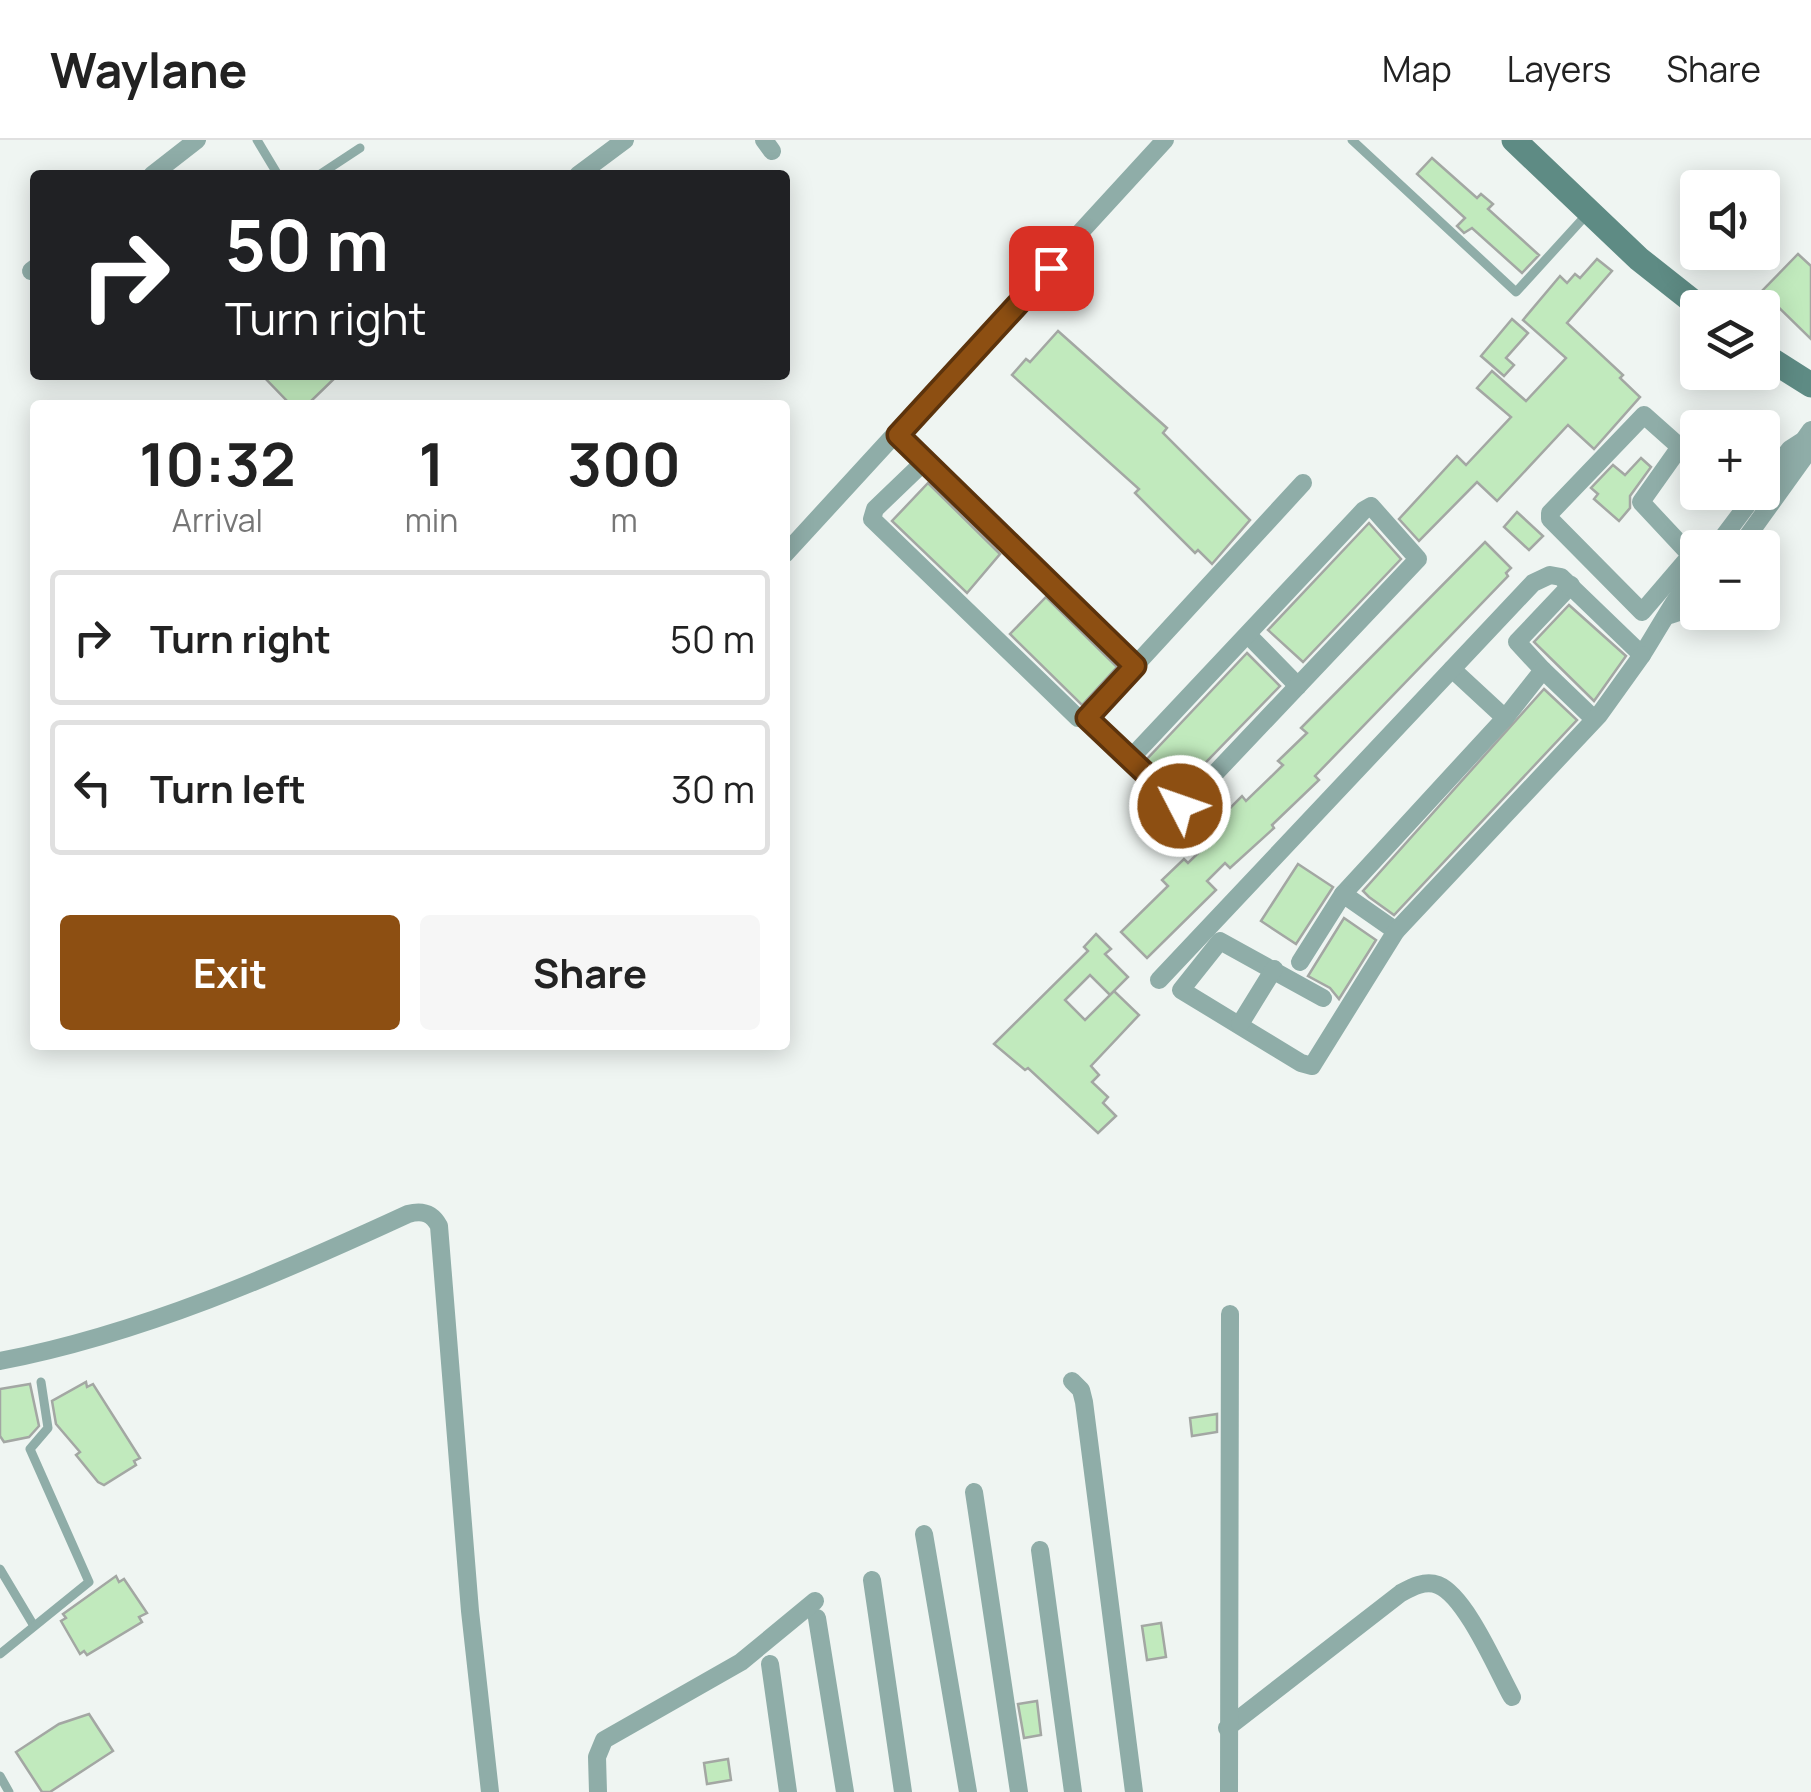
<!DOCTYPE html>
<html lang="en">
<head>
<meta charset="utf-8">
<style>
	:root { --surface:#fff; --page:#f6f6f6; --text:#222; --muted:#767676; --line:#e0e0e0; --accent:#8d4f12 }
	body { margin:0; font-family:Manrope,sans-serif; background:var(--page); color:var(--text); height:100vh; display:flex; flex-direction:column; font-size:38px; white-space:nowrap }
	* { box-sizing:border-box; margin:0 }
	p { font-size:32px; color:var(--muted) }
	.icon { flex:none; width:55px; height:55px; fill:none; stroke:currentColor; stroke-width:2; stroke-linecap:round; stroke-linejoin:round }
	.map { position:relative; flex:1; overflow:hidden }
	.side { position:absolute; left:30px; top:260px; width:760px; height:650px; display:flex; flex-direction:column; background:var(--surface); border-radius:10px; box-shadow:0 5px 25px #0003 }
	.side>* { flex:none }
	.guide { position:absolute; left:30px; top:30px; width:760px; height:210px; border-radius:10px; box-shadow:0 5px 25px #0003; background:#202124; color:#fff; overflow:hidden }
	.controls { position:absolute; left:1680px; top:30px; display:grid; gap:20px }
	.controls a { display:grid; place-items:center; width:100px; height:100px; border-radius:10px; background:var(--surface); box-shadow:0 5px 25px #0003; font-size:50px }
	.pin { position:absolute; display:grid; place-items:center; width:85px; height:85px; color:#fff; margin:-42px; border-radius:20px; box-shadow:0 5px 15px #0006 }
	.me { position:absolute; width:110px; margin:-55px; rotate:311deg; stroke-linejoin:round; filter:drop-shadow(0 0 8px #0008) }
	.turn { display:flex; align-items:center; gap:35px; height:210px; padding:0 30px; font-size:45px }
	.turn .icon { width:130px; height:130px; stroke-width:2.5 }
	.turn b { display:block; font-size:70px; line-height:85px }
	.eta { display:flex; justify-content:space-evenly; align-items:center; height:170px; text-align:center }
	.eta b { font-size:60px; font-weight:700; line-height:70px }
	.button { display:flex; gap:20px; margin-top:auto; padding:20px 30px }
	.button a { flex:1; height:115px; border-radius:10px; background:var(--accent); color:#fff; font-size:40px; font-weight:700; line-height:115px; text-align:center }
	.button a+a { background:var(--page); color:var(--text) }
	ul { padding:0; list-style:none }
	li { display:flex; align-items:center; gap:30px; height:135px; margin:0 20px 15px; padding:0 10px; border:5px solid var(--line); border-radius:10px }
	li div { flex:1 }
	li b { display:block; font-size:38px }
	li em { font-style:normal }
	header { display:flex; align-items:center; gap:60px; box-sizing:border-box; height:140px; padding:0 50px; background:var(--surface); border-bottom:2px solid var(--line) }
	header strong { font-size:48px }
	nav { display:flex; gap:55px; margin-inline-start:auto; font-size:35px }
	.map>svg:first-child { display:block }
</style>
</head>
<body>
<header>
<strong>Waylane</strong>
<nav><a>Map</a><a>Layers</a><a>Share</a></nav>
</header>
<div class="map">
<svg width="1811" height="1652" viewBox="0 0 1811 1652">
	<rect width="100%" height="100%" fill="#eff5f2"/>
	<g fill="#c1eabd" stroke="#a3a7a3" stroke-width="2.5">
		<polygon points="1432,18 1477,58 1481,54 1493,64 1488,69 1539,115 1522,133 1472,88 1464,93 1457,86 1465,78 1417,34"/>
		<polygon points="1798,114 1811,126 1811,199 1762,151"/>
		<polygon points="1597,119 1612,131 1567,183 1623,235 1620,238 1640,257 1594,309 1568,285 1497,361 1477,342 1419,401 1399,379 1457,316 1466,325 1511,277 1477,248 1492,231 1526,261 1566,218 1523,180 1560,136 1567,143 1575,134 1580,138"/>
		<polygon points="1512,179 1528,193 1506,218 1514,225 1504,236 1481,216"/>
		<polygon points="1058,191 1167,288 1163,293 1250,380 1212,424 1198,410 1195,413 1135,353 1139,349 1012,235 1026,219 1030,222"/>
		<polygon points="262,235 338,235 307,265 291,265"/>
		<polygon points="1641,318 1651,327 1630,356 1630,368 1619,381 1594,359 1598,354 1591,348 1613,325 1625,335"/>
		<polygon points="928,343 1000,414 967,453 892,381"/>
		<polygon points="1517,372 1543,396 1529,410 1504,387"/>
		<polygon points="1369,383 1401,419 1303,522 1268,490"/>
		<polygon points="1485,402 1511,428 1506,433 1508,436 1315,636 1319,640 1272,685 1274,688 1230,728 1225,723 1207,741 1216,750 1147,818 1121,792 1168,746 1162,740 1184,719 1188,723 1225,687 1218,680 1242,656 1246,661 1283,625 1278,621 1307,593 1301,588"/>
		<polygon points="1046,457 1117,527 1082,565 1010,494"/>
		<polygon points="1569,465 1626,516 1594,561 1534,502"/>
		<polygon points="1247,513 1280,546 1179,650 1147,619"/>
		<polygon points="1544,549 1577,580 1394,775 1369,757 1363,751"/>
		<polygon points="1298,724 1333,747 1296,804 1261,781"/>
		<polygon points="1344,778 1376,800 1339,859 1330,848 1308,836"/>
		<polygon points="1096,794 1111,809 1105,814 1128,837 1110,855 1090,835 1065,860 1085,880 1114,851 1139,875 1091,926 1099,935 1092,942 1108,957 1103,963 1116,976 1098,993 1028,928 1025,930 994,904 1088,811 1084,807"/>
		<polygon points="86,1242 87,1247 93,1244 140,1318 134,1321 136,1325 104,1345 98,1342 76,1315 80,1312 56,1284 52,1261"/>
		<polygon points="30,1244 39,1286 29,1297 4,1302 0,1296 0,1249"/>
		<polygon points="1217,1274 1217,1292 1192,1296 1190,1278"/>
		<polygon points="116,1436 119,1442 124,1439 147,1473 139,1477 142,1482 87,1515 84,1511 80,1514 61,1481 66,1478 63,1474"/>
		<polygon points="1161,1483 1166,1517 1147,1520 1142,1486"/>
		<polygon points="1037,1561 1041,1595 1024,1598 1018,1564"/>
		<polygon points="89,1574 113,1611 50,1652 42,1652 16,1612 59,1584"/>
		<polygon points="728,1619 731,1640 707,1644 704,1623"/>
	</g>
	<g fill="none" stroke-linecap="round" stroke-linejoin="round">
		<g stroke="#8fada8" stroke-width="9">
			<polyline points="257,0 278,35"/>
			<polyline points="1352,0 1516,152 1589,72"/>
			<polyline points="319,35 360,8"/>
			<polyline points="0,1429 34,1486"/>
			<polyline points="0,1514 89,1442 30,1309 48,1288 41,1242"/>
			<polyline points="0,1636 9,1652"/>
		</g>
		<g stroke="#8fada8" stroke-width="18">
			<polyline points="764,0 772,11"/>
			<polyline points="152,35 197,0"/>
			<polyline points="578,35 625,0"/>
			<polyline points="31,131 35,128"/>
			<polyline points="898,295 1135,527"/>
			<polyline points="925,321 875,369 872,379 1078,578 1087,578"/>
			<polyline points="1762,345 1790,309 1804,300 1811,290"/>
			<polyline points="1715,408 1757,352"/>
			<polyline points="1739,408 1803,319 1804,300"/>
			<polyline points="785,414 1165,0"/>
			<polyline points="1690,416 1642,472 1550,379 1550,373 1644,275 1680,307 1641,362 1698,423"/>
			<polyline points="1670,475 1688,469 1698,458"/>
			<polyline points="1249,496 1298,546"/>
			<polyline points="1543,530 1517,502 1571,445"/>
			<polyline points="1505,578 1543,530 1594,579"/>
			<polyline points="1129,620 1364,370 1371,366 1418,419 1186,664 1173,662 1095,587 1087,578 1303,343"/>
			<polyline points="1343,754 1505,578 1452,529"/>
			<polyline points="1300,822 1343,754 1396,791"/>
			<path d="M1159 840 1533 443 1550 435 1561 437 1642 515C1661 485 1675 457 1698 430"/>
			<polyline points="1323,858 1220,801 1181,850 1301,923 1312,926 1396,791 1599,575 1642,515"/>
			<polyline points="1240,884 1274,829"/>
			<path d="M0 1221C141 1194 278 1134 408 1074 423 1070 432 1073 439 1086L470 1471 490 1652"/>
			<polyline points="1072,1241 1081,1250 1084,1262 1134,1652"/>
			<polyline points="974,1352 1019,1652"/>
			<polyline points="924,1394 968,1652"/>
			<polyline points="1040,1410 1073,1652"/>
			<polyline points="872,1440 903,1652"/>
			<polyline points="817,1478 845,1652"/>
			<polyline points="770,1524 788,1652"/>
			<path d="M1227 1588 1401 1453C1412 1447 1425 1440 1438 1445 1466 1456 1497 1530 1512 1557"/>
			<polyline points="598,1652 597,1617 604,1600 741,1522 815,1461"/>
			<polyline points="1229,1652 1230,1174"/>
		</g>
		<g stroke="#5e8b84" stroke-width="25">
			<polyline points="1514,0 1639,119 1701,168"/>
			<polyline points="1762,214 1811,245"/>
		</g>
	</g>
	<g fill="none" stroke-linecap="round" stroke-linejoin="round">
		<defs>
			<polyline id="route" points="1051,128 898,295 1135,526 1087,578 1180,666"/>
		</defs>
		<use href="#route" stroke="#5c330c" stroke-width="25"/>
		<use href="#route" stroke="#8d4f12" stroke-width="18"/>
	</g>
</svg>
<div class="controls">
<a><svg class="icon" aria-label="sound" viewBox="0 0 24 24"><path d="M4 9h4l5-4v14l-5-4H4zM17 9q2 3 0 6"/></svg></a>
<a><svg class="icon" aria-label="layers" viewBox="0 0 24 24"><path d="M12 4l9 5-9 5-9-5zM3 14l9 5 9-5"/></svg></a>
<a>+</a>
<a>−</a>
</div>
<div class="pin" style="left:1051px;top:128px;background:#d93025"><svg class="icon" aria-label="arrive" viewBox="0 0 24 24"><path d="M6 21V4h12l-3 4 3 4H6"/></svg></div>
<svg class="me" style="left:1180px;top:666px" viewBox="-20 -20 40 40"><circle r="17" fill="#8d4f12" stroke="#fff" stroke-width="3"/><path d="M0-11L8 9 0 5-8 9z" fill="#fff"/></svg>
<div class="guide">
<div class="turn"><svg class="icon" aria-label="right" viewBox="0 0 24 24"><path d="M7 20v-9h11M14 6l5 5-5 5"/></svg><div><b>50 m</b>Turn right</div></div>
</div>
<section class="side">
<div class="eta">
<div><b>10:32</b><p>Arrival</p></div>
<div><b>1</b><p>min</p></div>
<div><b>300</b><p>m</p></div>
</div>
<ul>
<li><svg class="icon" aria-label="right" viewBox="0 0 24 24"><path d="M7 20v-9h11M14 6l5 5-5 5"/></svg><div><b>Turn right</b></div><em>50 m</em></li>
<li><svg class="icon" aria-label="left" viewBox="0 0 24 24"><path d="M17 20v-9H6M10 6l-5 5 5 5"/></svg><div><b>Turn left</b></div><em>30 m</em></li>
</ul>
<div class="button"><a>Exit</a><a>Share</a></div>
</section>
</div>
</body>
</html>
